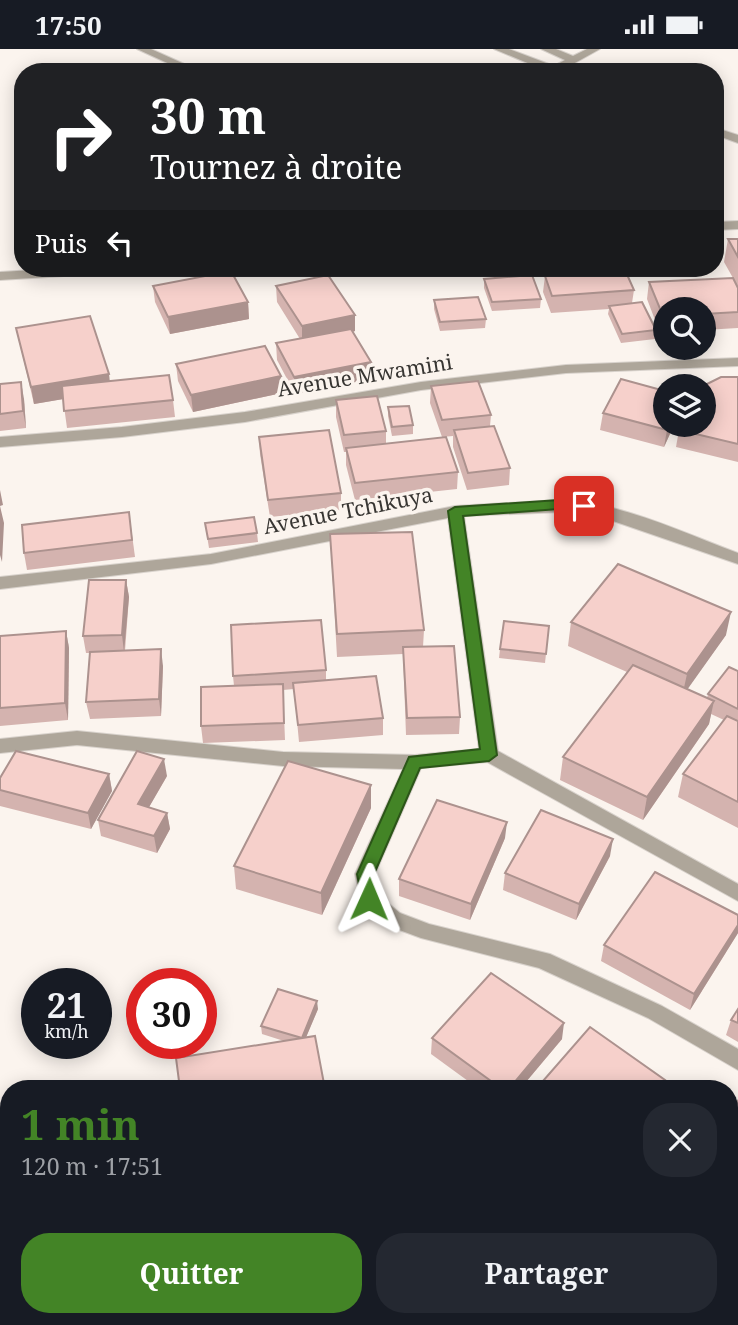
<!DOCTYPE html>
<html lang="fr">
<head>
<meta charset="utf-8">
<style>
	:root { --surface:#171b24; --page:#242831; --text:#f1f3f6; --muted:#9ea1a6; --accent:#438426 }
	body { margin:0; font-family:"Noto Serif",serif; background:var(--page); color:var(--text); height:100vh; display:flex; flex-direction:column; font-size:26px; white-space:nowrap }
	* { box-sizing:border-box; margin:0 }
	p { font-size:23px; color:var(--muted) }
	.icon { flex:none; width:38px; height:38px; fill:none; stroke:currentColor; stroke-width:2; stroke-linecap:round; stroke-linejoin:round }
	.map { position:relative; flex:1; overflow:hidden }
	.drawer { position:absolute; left:0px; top:1031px; width:738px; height:247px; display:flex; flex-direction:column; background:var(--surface); border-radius:28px 28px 0 0; box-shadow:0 4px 18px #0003 }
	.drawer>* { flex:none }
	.top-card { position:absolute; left:14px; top:14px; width:710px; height:214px; border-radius:28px; box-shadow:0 4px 18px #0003; background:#202124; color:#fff; overflow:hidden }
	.controls { position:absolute; left:653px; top:248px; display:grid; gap:14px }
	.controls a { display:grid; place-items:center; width:63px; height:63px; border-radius:50%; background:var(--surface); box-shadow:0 4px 18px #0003; font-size:35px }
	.speed { position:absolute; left:21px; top:919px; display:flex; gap:14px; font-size:35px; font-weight:700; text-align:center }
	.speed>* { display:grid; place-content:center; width:91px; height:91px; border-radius:50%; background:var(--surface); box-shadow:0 4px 18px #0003; line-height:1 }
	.speed small { font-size:18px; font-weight:400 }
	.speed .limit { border:10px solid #d22; background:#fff; color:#111 }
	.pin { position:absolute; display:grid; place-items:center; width:60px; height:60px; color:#fff; margin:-30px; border-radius:14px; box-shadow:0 4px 10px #0006 }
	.me { position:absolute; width:77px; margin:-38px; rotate:1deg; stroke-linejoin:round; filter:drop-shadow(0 0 5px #0008) }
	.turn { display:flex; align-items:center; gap:24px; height:147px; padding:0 21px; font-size:32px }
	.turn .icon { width:91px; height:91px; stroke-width:2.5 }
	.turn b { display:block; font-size:49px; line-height:60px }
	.then { display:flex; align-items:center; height:66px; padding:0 21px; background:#0003; gap:14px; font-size:26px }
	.round { display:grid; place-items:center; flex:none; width:74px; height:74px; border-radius:28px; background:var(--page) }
	.summary { display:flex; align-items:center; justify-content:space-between; height:119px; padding:0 21px }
	h1 { font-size:42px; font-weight:700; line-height:52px; color:var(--accent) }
	.button { display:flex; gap:14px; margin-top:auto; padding:14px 21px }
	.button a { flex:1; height:80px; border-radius:28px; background:var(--accent); color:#fff; font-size:28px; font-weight:700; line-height:80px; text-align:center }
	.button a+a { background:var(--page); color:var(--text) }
	.status { display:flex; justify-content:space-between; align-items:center; height:49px; padding:0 35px; background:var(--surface); direction:ltr }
	.status svg { height:19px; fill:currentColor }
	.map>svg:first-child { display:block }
</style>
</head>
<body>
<div class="status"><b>17:50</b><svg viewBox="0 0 49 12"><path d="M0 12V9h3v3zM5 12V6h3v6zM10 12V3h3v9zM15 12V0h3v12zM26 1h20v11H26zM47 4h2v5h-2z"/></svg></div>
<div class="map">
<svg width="738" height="1276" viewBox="0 0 738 1276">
	<rect width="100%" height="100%" fill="#fbf4ee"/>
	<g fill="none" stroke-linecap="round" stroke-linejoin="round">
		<defs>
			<g id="minor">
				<polygon points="137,0 151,0 202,23 187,23"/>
				<polygon points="494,0 509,0 554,17 565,11 541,0 556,0 573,7 587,0 600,0 564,20 565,23 549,23"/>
				<polygon points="716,79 738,86 738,94 716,86"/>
				<polygon points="738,172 738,180 716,181 716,173"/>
				<polygon points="68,219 135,219 128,223 0,231 0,223"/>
				<polygon points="738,309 738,317 566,324 421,341 245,373 122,388 0,398 0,388 122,378 245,363 421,333 566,316"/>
				<path d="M559 451C621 453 681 483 738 504V515L584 462 464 467 498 702 738 835V852L487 713 421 719 375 825 378 846 400 864 429 875 550 905 662 957 738 1000V1021L648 969 539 919 421 889 386 876 362 856 355 825 403 720 283 717 77 696 0 704V690L77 682 283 703 415 706 479 700 448 469 211 515 0 540V528L211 505 455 457Z"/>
				<polygon points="9,1161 9,1183 0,1185 0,1163"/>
				<polygon points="459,1269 491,1269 488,1276 456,1276"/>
				<polygon points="493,1269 521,1269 524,1276 496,1276"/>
			</g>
		</defs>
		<use href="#minor" stroke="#d8d2cc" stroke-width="2"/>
		<use href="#minor" fill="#aea69a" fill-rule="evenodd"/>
	</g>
	<g fill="#d4b3af">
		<polygon points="728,190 738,190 738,279 704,281 704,261 665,261 665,284 660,284 647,250 649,233 733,229 724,213"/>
		<polygon points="545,227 634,241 632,254 656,281 655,290 621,294 608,265 609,260 551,264 543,243"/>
		<polygon points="484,230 541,250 540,259 492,262 484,239"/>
		<polygon points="153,237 248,253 249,270 170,285 155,253"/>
		<polygon points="276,237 355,266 355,282 353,283 371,330 295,345 277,311 276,294 300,290 277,253"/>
		<polygon points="434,251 486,270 485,279 440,282 434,260"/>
		<polygon points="16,279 110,332 173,351 175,368 67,379 63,350 34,355"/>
		<polygon points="176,315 281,327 282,344 193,363 178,332"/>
		<polygon points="738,328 738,413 676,398 679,381"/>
		<polygon points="0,335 24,350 26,379 0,382"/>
		<polygon points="431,337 491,366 490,377 510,419 509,436 467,441 453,398 453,387 442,388 430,354"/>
		<polygon points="336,351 386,382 386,395 458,423 457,440 355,451 346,416 346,403 344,403 336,368"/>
		<polygon points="388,358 413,376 413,385 392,387 388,367"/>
		<polygon points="603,364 674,376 664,398 600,381"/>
		<polygon points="259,388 341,444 341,461 270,468 260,405"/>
		<polygon points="129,463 135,508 27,521 24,504"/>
		<polygon points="205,474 257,484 258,493 209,499"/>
		<polygon points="330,485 424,581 423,598 460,668 459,685 406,686 403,605 337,608"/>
		<polygon points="126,531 129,548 125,602 163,617 161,667 90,670 86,653 90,604 86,604 83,587"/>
		<polygon points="571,573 726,586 687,640 707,649 708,645 738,622 738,779 678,748 683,725 724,671 711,665 709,675 643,771 560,731 563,708 627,623 568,597"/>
		<polygon points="549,577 545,614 499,609 500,600"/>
		<polygon points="66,582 69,599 68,671 0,677 0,587"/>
		<polygon points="326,621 326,631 383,669 383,686 299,693 294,640 283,641 285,691 203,694 201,677 234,637 233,627"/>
		<polygon points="109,725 112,742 91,780 0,757 0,729"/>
		<polygon points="167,727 149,758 167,764 170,780 157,804 101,787 98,771"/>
		<polygon points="371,759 322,866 236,840 234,817"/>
		<polygon points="505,789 470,871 399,847 399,830"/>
		<polygon points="610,807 576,871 503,841 505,824"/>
		<polygon points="738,884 690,961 601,912 604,896"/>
		<polygon points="318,960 306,988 284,992 262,985 261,977"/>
		<polygon points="738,960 738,993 726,986 731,971"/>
		<polygon points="432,989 562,990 520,1040 479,1040 431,1005"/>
		<polygon points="738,1179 738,1222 730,1216 730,1190"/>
		<polygon points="617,1269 669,1269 663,1276 626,1276"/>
	</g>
	<g fill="#ac928e">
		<polygon points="248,253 249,270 170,285 168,268"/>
		<polygon points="355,266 355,282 302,294 302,277"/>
		<polygon points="371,313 371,330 295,345 294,328"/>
		<polygon points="109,325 111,342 34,355 31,338"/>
		<polygon points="281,327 282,344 193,363 191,346"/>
		<polygon points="21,333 24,350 26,379 23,362"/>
		<polygon points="669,376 674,376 664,398 667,381"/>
		<polygon points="0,441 3,456 0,457 4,474 2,513 0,506"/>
		<polygon points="126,531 129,548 124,603 122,586"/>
		<polygon points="731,563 726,586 682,648 687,625"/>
		<polygon points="66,582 69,599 68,671 65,654"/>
		<polygon points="161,600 163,617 161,667 159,650"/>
		<polygon points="714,652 709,675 643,771 647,748"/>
		<polygon points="164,710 167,727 141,772 138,755"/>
		<polygon points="109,725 112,742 91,780 88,764"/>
		<polygon points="371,736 371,759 322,866 321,844"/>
		<polygon points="167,764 170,780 157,804 154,787"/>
		<polygon points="507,773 505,789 470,871 471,855"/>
		<polygon points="613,790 610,807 576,871 579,855"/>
		<polygon points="738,876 738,884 690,961 694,945"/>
		<polygon points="317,952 318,960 302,998 302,989"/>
		<polygon points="564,974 562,990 520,1040 509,1040"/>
		<polygon points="665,1031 663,1040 658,1040"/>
		<polygon points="2,1121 8,1135 0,1140 0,1122"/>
		<polygon points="738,1143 738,1150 730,1161 730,1154"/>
		<polygon points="663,1269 669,1269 663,1276 657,1276"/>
	</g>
	<g fill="#f6d0cb" stroke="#ac928e" stroke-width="2">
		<polygon points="728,190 738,190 738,208"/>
		<polygon points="625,221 634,241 552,247 545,227"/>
		<polygon points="231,222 248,253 168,268 153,237"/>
		<polygon points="328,226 355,266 302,277 276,237"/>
		<polygon points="532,226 541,250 492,253 484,230"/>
		<polygon points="733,229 738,239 738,263 704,265 704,261 665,261 665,267 663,267 649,233"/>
		<polygon points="478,248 486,270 440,273 434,251"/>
		<polygon points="642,253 656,281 622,285 609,257"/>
		<polygon points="90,267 109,325 31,338 16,279"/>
		<polygon points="351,280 371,313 294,328 276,294"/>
		<polygon points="265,297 281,327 191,346 176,315"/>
		<polygon points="169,326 173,351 64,362 62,337"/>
		<polygon points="721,328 738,328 738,395 679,381 681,376 704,376 704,338 701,338"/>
		<polygon points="621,330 665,342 665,376 669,376 667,381 603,364"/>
		<polygon points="478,332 491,366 442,371 431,337"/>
		<polygon points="21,333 23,362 0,365 0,335"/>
		<polygon points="377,347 386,382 344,386 336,351"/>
		<polygon points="409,357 413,376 392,378 388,358"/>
		<polygon points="494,377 510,419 468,424 454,381"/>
		<polygon points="329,381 341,444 268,451 259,388"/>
		<polygon points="446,388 458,423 355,434 346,399"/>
		<polygon points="129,463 132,491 24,504 22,476"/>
		<polygon points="254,468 257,484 208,490 205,474"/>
		<polygon points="412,483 424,581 337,585 330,485"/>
		<polygon points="618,515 731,563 687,625 571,573"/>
		<polygon points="89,531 126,531 122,586 83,587"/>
		<polygon points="321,571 326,621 233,627 231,576"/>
		<polygon points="504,572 549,577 546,605 500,600"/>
		<polygon points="66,582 65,654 0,659 0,587"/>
		<polygon points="454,597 460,668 407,669 403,598"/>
		<polygon points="161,600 159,650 86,653 90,603"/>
		<polygon points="633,616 714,652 647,748 563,708"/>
		<polygon points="729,618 738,622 738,660 708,645"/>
		<polygon points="376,627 383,669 298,676 293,634"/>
		<polygon points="283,635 284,674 201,677 201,638"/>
		<polygon points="727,667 738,672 738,753 683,725"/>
		<polygon points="16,702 109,725 88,764 0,741 0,729"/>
		<polygon points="137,702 164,710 138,755 167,764 154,787 98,771"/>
		<polygon points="288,712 371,736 321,844 234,817"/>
		<polygon points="437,751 507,773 471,855 399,830"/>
		<polygon points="541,761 613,790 579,855 505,824"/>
		<polygon points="655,823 738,866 738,876 694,945 604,896"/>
		<polygon points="491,924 564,974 509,1040 502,1040 432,989"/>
		<polygon points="278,940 317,952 302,989 261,977"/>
		<polygon points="738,960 738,974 731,971"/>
		<polygon points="590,978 665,1031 658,1040 536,1040"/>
		<polygon points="315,987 325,1040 180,1040 176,1009"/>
		<polygon points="737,1053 738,1143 730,1154 730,1063"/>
		<polygon points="738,1179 738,1204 730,1198 730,1190"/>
		<polygon points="8,1206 9,1207 9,1269 83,1269 92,1276 0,1276 0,1215"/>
		<polygon points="124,1269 221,1269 223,1276 126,1276"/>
		<polygon points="238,1269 340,1269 343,1276 240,1276"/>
		<polygon points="637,1269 663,1269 657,1276 646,1276"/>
	</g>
	<polygon fill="#438426" stroke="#2c5619" stroke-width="2" points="559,451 584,452 592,457 584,462 559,460 463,467 497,706 489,712 420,719 374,825 378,850 375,855 369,857 363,855 357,825 409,708 480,700 448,462 455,458"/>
	<g text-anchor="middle" stroke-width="7" stroke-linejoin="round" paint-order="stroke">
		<g font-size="21" fill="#373532" stroke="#fbf4ee">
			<text transform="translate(365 327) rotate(-9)" y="7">Avenue Mwamini</text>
			<text transform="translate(348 462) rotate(-11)" y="7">Avenue Tchikuya</text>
		</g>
	</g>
</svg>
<div class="controls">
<a><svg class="icon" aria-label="search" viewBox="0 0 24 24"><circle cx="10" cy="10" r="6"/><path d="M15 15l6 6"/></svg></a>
<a><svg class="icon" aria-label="layers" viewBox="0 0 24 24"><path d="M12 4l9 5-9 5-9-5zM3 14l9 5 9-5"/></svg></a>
</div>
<div class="speed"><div>21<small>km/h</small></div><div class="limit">30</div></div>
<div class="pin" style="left:584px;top:457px;background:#d93025"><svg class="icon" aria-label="arrive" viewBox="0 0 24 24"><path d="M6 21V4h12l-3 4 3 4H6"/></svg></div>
<svg class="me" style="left:369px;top:850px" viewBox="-20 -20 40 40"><path d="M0-17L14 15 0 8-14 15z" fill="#438426" stroke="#fff" stroke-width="4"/></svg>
<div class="top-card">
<div class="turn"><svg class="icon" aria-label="right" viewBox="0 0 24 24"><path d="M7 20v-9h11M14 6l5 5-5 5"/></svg><div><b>30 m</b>Tournez à droite</div></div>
<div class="then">Puis<svg class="icon" aria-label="left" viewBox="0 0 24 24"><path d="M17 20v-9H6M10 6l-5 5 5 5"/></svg></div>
</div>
<section class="drawer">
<div class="summary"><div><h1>1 min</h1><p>120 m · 17:51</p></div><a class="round"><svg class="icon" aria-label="close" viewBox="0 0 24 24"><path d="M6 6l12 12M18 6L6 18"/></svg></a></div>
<div class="button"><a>Quitter</a><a>Partager</a></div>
</section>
</div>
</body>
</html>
